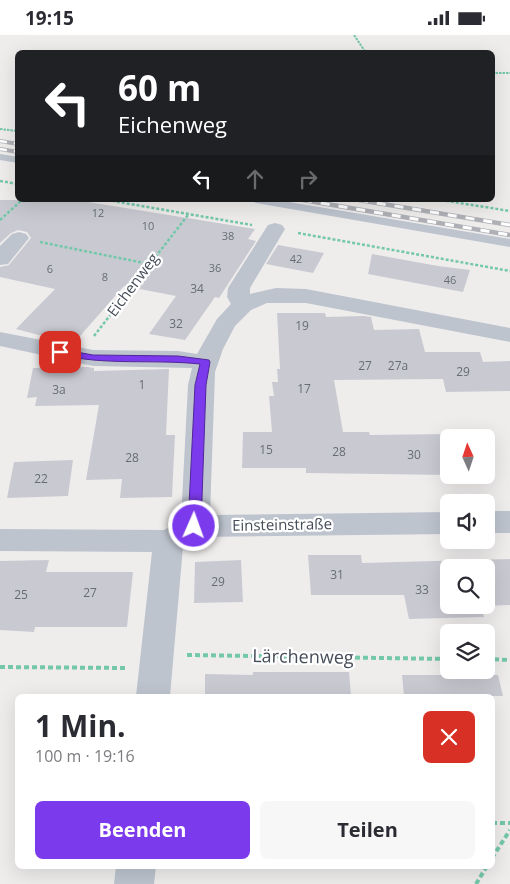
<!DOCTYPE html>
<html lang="de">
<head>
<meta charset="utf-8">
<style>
	:root { --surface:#fff; --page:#f7f7f7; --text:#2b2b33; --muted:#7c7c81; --accent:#7c3aed }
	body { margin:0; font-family:"Open Sans",sans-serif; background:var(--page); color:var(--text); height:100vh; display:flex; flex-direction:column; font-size:19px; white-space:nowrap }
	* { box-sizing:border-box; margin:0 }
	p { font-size:16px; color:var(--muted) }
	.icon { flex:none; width:28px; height:28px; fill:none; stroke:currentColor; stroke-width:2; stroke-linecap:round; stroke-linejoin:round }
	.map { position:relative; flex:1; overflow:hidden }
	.panel { position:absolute; left:15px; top:659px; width:480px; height:175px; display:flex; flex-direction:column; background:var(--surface); border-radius:8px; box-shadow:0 5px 20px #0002 }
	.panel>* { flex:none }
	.hud { position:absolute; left:15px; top:15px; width:480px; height:152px; border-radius:8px; box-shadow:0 5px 20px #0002; background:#202124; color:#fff; overflow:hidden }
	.needle { width:32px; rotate:357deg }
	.controls { position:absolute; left:440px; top:394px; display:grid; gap:10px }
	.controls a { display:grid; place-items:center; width:55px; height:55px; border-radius:8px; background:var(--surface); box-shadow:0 5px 20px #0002; font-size:25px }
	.pin { position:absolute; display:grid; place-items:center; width:42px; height:42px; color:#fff; margin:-21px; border-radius:10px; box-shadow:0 2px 8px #0006 }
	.me { position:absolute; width:55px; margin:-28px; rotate:2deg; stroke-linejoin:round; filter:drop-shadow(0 0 4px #0008) }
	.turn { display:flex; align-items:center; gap:18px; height:105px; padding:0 20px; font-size:22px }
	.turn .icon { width:65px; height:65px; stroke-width:2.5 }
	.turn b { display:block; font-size:35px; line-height:42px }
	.lanes { display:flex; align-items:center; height:48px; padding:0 20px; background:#0003; justify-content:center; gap:25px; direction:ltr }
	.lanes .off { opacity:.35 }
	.round { display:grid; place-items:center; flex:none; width:52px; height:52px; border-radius:8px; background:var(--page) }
	.headline { display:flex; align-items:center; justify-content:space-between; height:85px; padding:0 20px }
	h1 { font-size:30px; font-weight:700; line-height:38px }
	.action { display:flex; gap:10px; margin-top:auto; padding:10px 20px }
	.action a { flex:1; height:58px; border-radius:8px; background:var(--accent); color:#fff; font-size:20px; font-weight:700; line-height:58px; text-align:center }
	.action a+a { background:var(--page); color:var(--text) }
	.status { display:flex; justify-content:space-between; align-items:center; height:35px; padding:0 25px; background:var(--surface); direction:ltr }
	.status svg { height:14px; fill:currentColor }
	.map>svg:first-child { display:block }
</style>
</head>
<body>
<div class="status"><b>19:15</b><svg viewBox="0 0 49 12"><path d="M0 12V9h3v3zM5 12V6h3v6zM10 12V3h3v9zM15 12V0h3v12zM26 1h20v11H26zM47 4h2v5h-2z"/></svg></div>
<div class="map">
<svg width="510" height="849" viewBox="0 0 510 849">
	<rect width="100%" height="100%" fill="#efecec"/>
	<g fill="#c9cad1" fill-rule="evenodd">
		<polygon points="0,165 76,165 255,194 248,204 256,206 219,263 215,262 185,305 149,299 176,261 124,251 73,309 16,294 55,254 0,242 0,232 9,230 31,203 27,197 18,195 11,198 0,208"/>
		<polygon points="278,210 324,218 313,238 266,229"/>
		<polygon points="372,219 438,231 470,235 463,257 368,239"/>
		<polygon points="277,278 325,278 326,282 364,281 371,282 374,295 419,294 425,317 480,317 483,327 510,326 510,356 446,357 443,344 334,345 343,397 369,397 370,400 449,399 449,440 306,438 306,433 242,433 243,397 272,397 269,361 274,361 272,347 278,347 277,334 280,334"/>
		<polygon points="88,332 94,333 94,336 169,334 166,400 175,400 172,462 120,463 122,444 86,445 99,370 35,371 37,362 27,363 33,333"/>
		<polygon points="73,425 68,461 7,463 14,427"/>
		<path d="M308 520H361L362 528 510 524V570L481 571 484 582 409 584 404 560H311ZM449 532H486V570H449Z"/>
		<polygon points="49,525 46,537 133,537 127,592 35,592 34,597 0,595 0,526"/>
		<polygon points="241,525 243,567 194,568 195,527"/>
		<polygon points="253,637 349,637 351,661 205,661 205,639 253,640"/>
		<polygon points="402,640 498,640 503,661 404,661"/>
	</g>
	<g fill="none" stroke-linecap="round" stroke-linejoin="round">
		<g stroke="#74c8aa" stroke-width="2" stroke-dasharray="2.5 1" stroke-linecap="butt">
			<polyline points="354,0 366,18"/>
			<polyline points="492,38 510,38"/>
			<polyline points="0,94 18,96"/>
		</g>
		<g stroke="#74c8aa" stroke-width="2.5" stroke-dasharray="3 2" stroke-linecap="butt">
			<polyline points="0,146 18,149"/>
			<polyline points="107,165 252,190"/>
			<polyline points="441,165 510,176"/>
			<polyline points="0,185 22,165"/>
			<polyline points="298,198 510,236"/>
			<polyline points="40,207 149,229"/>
			<polyline points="94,301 188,180"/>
		</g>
		<g stroke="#74c8aa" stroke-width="4" stroke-dasharray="5 3" stroke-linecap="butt">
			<polyline points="187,620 449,624"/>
			<polyline points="486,624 510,625"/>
			<polyline points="0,632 125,633"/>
			<polyline points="492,788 510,788"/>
			<polyline points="492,823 510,795"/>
			<polyline points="476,849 487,831"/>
		</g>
		<g fill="#bdc4ce" fill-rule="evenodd">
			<polygon points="0,119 18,122 18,128 0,125"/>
			<polygon points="250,165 277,165 510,204 510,212 256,168"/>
		</g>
		<g fill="#bdc4ce" fill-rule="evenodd">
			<polygon points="275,188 282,190 285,194 250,253 250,259 276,253 306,254 510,293 510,307 306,268 267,268 251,275 235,291 223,314 215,337 210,480 449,477 449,499 200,502 183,512 170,661 136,661 152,517 0,516 0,494 164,495 181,485 188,350 192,333 93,331 0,311 0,297 93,315 178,316 197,319 217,284 231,269 227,262 228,253 268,190"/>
			<polygon points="19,197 26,199 29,203 8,229 0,230 0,211 12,199"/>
			<rect x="486" y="476" width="24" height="22"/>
			<polygon points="116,831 156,831 154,849 114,849"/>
		</g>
		<defs>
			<g id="rail-far1">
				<polyline points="0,106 18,109"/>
				<polyline points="0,114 18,117"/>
			</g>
			<g id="rail">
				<polyline points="303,165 510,200"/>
				<polyline points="359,165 510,190"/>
			</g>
		</defs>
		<use href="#rail-far1" stroke="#aeb0b6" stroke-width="4"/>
		<use href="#rail" stroke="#aeb0b6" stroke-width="4.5"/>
		<use href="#rail-far1" stroke="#fff" stroke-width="2.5" stroke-dasharray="7" stroke-linecap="butt"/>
		<use href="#rail" stroke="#fff" stroke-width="3" stroke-dasharray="9" stroke-linecap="butt"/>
	</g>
	<path fill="#7c3aed" stroke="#51269a" d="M60 314 93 320 178 321 209 325 210 327 206 350 201 491 199 494H190L188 491 195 350 200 329C152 324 104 331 57 319L55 317Z"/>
	<g text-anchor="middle" stroke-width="4.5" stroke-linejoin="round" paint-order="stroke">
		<g font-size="11" fill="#666c76">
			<text x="98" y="182">12</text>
			<text x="148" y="195">10</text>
			<text x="228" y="205">38</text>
			<text x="296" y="228">42</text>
			<text x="215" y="237">36</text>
			<text x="50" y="238">6</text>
			<text x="105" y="246">8</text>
			<text x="450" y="249">46</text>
		</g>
		<g font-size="12" fill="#666c76">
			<text x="197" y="258">34</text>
			<text x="176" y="293">32</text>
			<text x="302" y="295">19</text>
			<text x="365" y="335">27</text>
			<text x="398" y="335">27a</text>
			<text x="463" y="341">29</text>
			<text x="142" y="354">1</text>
			<text x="304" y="358">17</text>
			<text x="59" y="359">3a</text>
			<text x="266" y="419">15</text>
			<text x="339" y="421">28</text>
			<text x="414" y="424">30</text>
			<text x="132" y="427">28</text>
			<text x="41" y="448">22</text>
			<text x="337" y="544">31</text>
			<text x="218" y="551">29</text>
			<text x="422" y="559">33</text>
			<text x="90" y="562">27</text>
			<text x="21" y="564">25</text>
		</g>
		<g font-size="15" fill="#454d58" stroke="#fff">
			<text transform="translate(133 250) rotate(-53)" y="5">Eichenweg</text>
			<text transform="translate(282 490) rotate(-1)" y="5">Einsteinstraße</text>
		</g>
		<g font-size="18" fill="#454d58" stroke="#fff">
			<text transform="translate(303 622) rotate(1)" y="6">Lärchenweg</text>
		</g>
	</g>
</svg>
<div class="controls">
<a><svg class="needle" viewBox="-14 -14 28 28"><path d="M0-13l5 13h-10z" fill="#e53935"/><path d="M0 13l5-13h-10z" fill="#7c7c81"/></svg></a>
<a><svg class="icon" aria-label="sound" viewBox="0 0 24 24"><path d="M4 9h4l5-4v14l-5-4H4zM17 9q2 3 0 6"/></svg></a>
<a><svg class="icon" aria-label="search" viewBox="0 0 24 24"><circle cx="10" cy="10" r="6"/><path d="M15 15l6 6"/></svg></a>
<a><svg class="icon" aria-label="layers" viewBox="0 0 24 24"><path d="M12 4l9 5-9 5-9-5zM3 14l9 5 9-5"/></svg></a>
</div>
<div class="pin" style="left:60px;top:317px;background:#d93025"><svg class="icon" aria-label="arrive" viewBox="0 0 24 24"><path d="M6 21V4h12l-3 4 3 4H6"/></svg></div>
<svg class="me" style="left:194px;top:491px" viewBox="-20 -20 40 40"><circle r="17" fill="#7c3aed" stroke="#fff" stroke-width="3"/><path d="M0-11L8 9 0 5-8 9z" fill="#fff"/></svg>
<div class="hud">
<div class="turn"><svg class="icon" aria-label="left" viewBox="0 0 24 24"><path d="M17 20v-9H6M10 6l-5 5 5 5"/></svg><div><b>60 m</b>Eichenweg</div></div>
<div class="lanes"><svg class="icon" aria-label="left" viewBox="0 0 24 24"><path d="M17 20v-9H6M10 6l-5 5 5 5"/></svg><svg class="icon off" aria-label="ahead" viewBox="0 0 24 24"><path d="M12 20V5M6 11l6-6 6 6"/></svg><svg class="icon off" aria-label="right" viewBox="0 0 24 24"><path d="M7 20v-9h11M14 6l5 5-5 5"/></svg></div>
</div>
<section class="panel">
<div class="headline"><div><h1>1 Min.</h1><p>100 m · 19:16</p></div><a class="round" style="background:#d93025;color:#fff"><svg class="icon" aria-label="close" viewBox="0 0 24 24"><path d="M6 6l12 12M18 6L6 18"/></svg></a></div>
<div class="action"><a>Beenden</a><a>Teilen</a></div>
</section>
</div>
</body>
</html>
